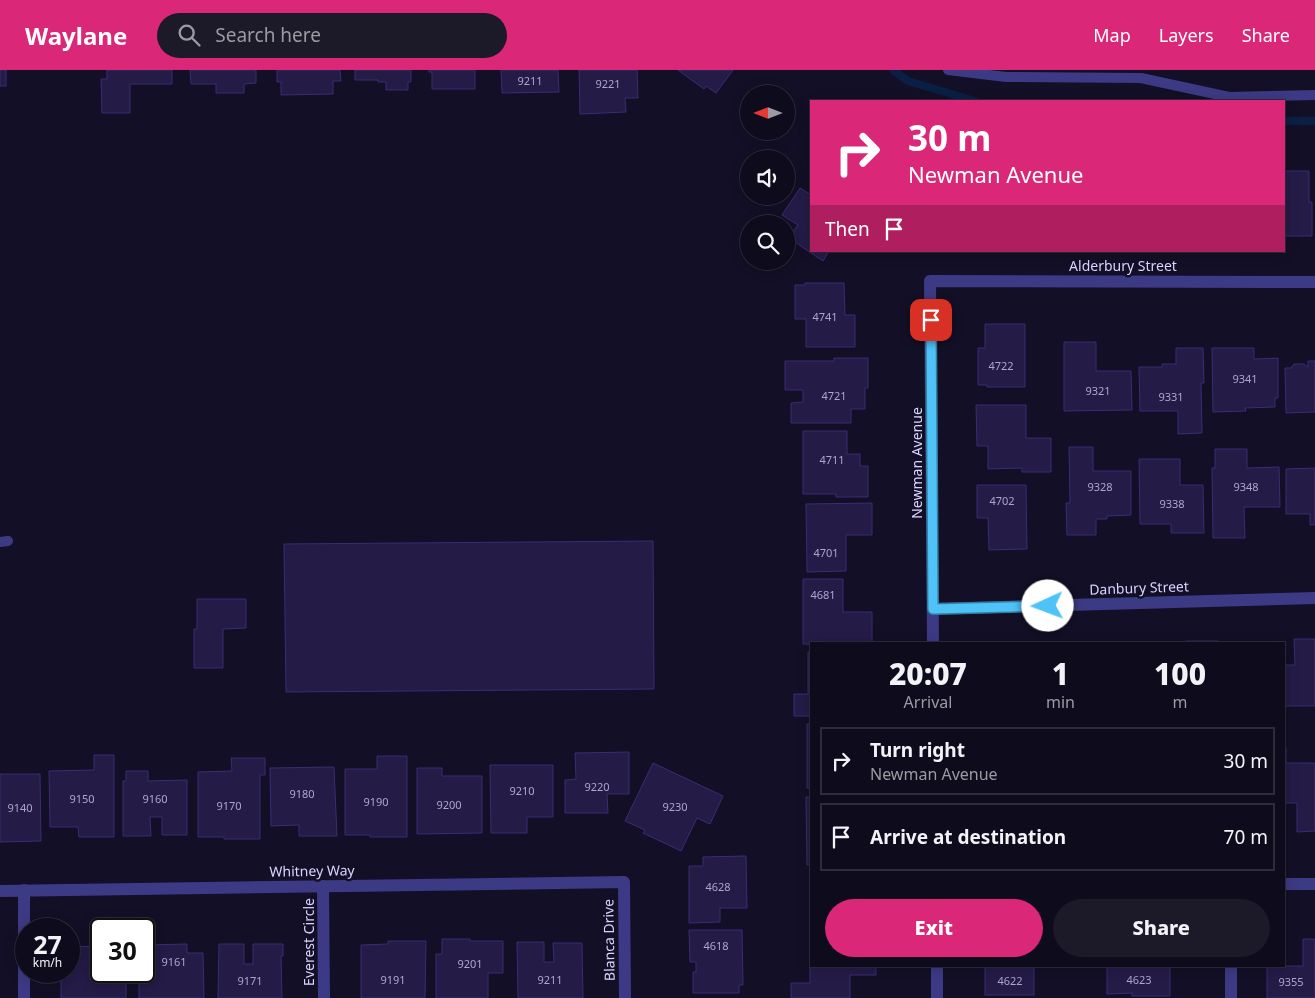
<!DOCTYPE html>
<html lang="en">
<head>
<meta charset="utf-8">
<style>
	:root { --surface:#0e0b1c; --page:#1c1929; --text:#f1f3f6; --muted:#9b9ba3; --line:#2e2b3b; --accent:#db2777 }
	body { margin:0; font-family:"Noto Sans",sans-serif; background:var(--page); color:var(--text); height:100vh; display:flex; flex-direction:column; font-size:19px; white-space:nowrap }
	* { box-sizing:border-box; margin:0 }
	p { font-size:16px; color:var(--muted) }
	.icon { flex:none; width:28px; height:28px; fill:none; stroke:currentColor; stroke-width:2; stroke-linecap:round; stroke-linejoin:round }
	.map { position:relative; flex:1; overflow:hidden }
	.side { position:absolute; left:810px; top:572px; width:475px; height:325px; display:flex; flex-direction:column; background:var(--surface); border-radius:0px; box-shadow:0 2px 12px #0003,0 0 0 1px var(--line) }
	.side>* { flex:none }
	.top-card { position:absolute; left:810px; top:30px; width:475px; height:152px; border-radius:0px; box-shadow:0 2px 12px #0003,0 0 0 1px var(--line); background:#db2777; color:#fff; overflow:hidden }
	.needle { width:32px; rotate:270deg }
	.tools { position:absolute; left:740px; top:15px; display:grid; gap:10px }
	.tools a { display:grid; place-items:center; width:55px; height:55px; border-radius:50%; background:var(--surface); box-shadow:0 2px 12px #0003,0 0 0 1px var(--line); font-size:25px }
	.speed { position:absolute; left:15px; top:848px; display:flex; gap:10px; font-size:25px; font-weight:700; text-align:center }
	.speed>* { display:grid; place-content:center; width:65px; height:65px; border-radius:50%; background:var(--surface); box-shadow:0 2px 12px #0003,0 0 0 1px var(--line); line-height:1 }
	.speed small { font-size:12px; font-weight:400 }
	.speed .limit { border:2px solid #111; border-radius:8px; background:#fff; color:#111 }
	.pin { position:absolute; display:grid; place-items:center; width:42px; height:42px; color:#fff; margin:-21px; border-radius:10px; box-shadow:0 2px 8px #0006 }
	.me { position:absolute; width:55px; margin:-28px; rotate:268deg; stroke-linejoin:round; filter:drop-shadow(0 0 4px #0008) }
	.turn { display:flex; align-items:center; gap:18px; height:105px; padding:0 15px; font-size:22px }
	.turn .icon { width:65px; height:65px; stroke-width:2.5 }
	.turn b { display:block; font-size:35px; line-height:42px }
	.then { display:flex; align-items:center; height:48px; padding:0 15px; background:#0003; gap:10px; font-size:19px }
	.eta { display:flex; justify-content:space-evenly; align-items:center; height:85px; text-align:center }
	.eta b { font-size:30px; font-weight:800; line-height:35px }
	.primary-button { display:flex; gap:10px; margin-top:auto; padding:10px 15px }
	.primary-button a { flex:1; height:58px; border-radius:30px; background:var(--accent); color:#fff; font-size:20px; font-weight:800; line-height:58px; text-align:center }
	.primary-button a+a { background:var(--page); color:var(--text) }
	ul { padding:0; list-style:none }
	li { display:flex; align-items:center; gap:15px; height:68px; margin:0 10px 8px; padding:0 5px; border:2px solid var(--line); border-radius:0px }
	li div { flex:1 }
	li b { display:block; font-size:19px }
	li em { font-style:normal }
	header { display:flex; align-items:center; gap:30px; box-sizing:border-box; height:70px; padding:0 25px; background:var(--accent); color:#fff }
	header strong { font-size:24px }
	nav { display:flex; gap:28px; margin-inline-start:auto; font-size:18px }
	.search { width:350px; height:45px; background:var(--page); display:flex; align-items:center; gap:12px; box-sizing:border-box; padding:0 18px; border-radius:28px; color:var(--muted); font-size:19px }
	.map>svg:first-child { display:block }
</style>
</head>
<body>
<header>
<strong>Waylane</strong>
<div class="search"><svg class="icon" aria-label="search" viewBox="0 0 24 24"><circle cx="10" cy="10" r="6"/><path d="M15 15l6 6"/></svg>Search here</div>
<nav><a>Map</a><a>Layers</a><a>Share</a></nav>
</header>
<div class="map">
<svg width="1315" height="928" viewBox="0 0 1315 928">
	<rect width="100%" height="100%" fill="#130f26"/>
	<g fill="none" stroke-linecap="round" stroke-linejoin="round">
		<g stroke="#0a1f44" stroke-width="8">
			<polyline points="893,0 908,11 975,31"/>
			<polyline points="1284,51 1315,51"/>
		</g>
	</g>
	<g fill="#241b47" stroke="#3b2d73">
		<rect x="0" y="0" width="6" height="16"/>
		<polygon points="107,0 172,0 172,14 130,14 130,43 102,43 101,9 107,9"/>
		<polygon points="190,0 256,0 256,13 244,14 244,23 216,23 216,14 191,14"/>
		<polygon points="277,0 340,0 341,11 333,11 333,24 281,25 281,12 277,12"/>
		<polygon points="355,0 411,0 411,12 408,12 408,20 386,20 386,12 378,12 378,10 355,10"/>
		<polygon points="429,0 475,0 475,19 432,19 432,2 429,2"/>
		<polygon points="501,0 558,0 559,22 502,23"/>
		<polygon points="579,0 637,0 638,28 625,28 626,42 580,44"/>
		<polygon points="678,0 733,0 716,23 706,16 704,19"/>
		<polygon points="1284,101 1309,101 1309,132 1312,132 1312,166 1284,166"/>
		<polygon points="800,118 811,125 811,181 829,181 823,191 789,168 798,155 782,145"/>
		<polygon points="805,213 844,213 845,245 855,245 855,277 806,277 806,249 795,249 795,215 805,215"/>
		<polygon points="985,254 1025,254 1025,317 987,317 987,315 978,315 978,278 985,278"/>
		<polygon points="1064,272 1096,272 1096,301 1131,301 1132,340 1064,341"/>
		<polygon points="1176,278 1203,278 1204,313 1201,313 1202,363 1178,364 1178,341 1140,341 1139,297 1162,297 1162,294 1176,294"/>
		<polygon points="1212,278 1254,278 1254,289 1278,288 1278,328 1275,328 1275,337 1245,338 1246,341 1213,342"/>
		<polygon points="834,288 868,288 868,318 865,318 865,339 851,339 851,353 791,353 791,333 803,332 803,320 785,320 785,291 834,291"/>
		<polygon points="1308,291 1315,291 1315,342 1286,343 1285,298 1291,298 1294,294 1304,294 1308,297"/>
		<polygon points="976,335 1026,335 1026,368 1051,368 1051,402 1022,402 1022,398 988,399 988,376 977,376"/>
		<polygon points="803,361 847,361 847,384 860,384 860,396 868,396 868,427 836,427 836,424 803,424"/>
		<polygon points="1069,377 1093,377 1093,401 1131,401 1131,445 1107,446 1107,449 1096,449 1096,465 1067,465 1066,433 1070,433"/>
		<polygon points="1215,379 1247,379 1247,398 1279,397 1280,437 1244,437 1245,468 1213,468 1212,398 1215,398"/>
		<polygon points="1139,389 1180,389 1180,415 1203,415 1204,463 1171,463 1171,454 1140,454"/>
		<polygon points="1315,398 1315,455 1310,455 1310,444 1286,444 1286,399"/>
		<polygon points="977,415 1026,415 1027,479 989,480 988,448 977,448"/>
		<polygon points="872,433 872,465 846,465 846,501 807,502 806,434"/>
		<polygon points="653,471 654,619 286,622 284,474"/>
		<polygon points="803,509 843,509 843,542 872,542 872,574 803,574"/>
		<polygon points="197,529 246,529 246,558 223,559 223,598 194,598 194,559 197,559"/>
		<polygon points="1294,569 1315,569 1315,636 1284,636 1284,646 1284,595 1295,595"/>
		<rect x="1186" y="571" width="32" height="3"/>
		<polygon points="808,582 811,582 811,646 794,646 794,624 808,624"/>
		<rect x="807" y="654" width="4" height="64"/>
		<polygon points="1284,678 1286,678 1286,693 1315,693 1315,761 1297,762 1297,733 1284,733"/>
		<polygon points="629,682 629,724 607,724 608,743 565,743 565,710 576,709 575,683"/>
		<polygon points="94,685 114,685 114,767 79,767 78,757 50,757 49,701 94,700"/>
		<polygon points="377,686 407,686 407,767 370,767 370,765 345,765 345,699 377,699"/>
		<polygon points="231,688 265,688 265,705 260,705 260,769 224,769 224,767 198,767 198,702 232,701"/>
		<polygon points="653,693 723,726 710,754 697,748 681,781 643,763 645,760 625,751"/>
		<polygon points="490,695 553,695 553,747 527,747 527,763 491,763"/>
		<polygon points="334,697 337,766 299,766 299,755 271,756 270,698"/>
		<polygon points="417,698 442,698 442,706 482,706 482,763 417,764"/>
		<polygon points="126,701 148,701 148,711 187,710 187,765 162,765 162,747 150,747 151,766 123,766 123,711 126,711"/>
		<polygon points="0,704 40,704 41,771 0,772"/>
		<polygon points="806,727 811,727 811,795 807,795"/>
		<polygon points="746,786 747,838 720,838 720,852 689,853 689,796 703,796 703,787"/>
		<polygon points="689,860 742,860 743,915 739,915 739,923 693,923 693,902 696,902 696,892 690,892"/>
		<polygon points="442,869 470,869 470,871 503,871 503,903 488,903 488,928 436,928 436,884 442,884"/>
		<polygon points="1303,869 1315,869 1315,928 1267,928 1267,896 1303,896"/>
		<polygon points="388,871 426,871 425,928 361,928 361,875 388,874"/>
		<polygon points="517,872 544,872 544,892 554,892 553,873 582,873 583,928 518,928"/>
		<polygon points="187,874 187,883 203,883 204,928 139,928 139,901 144,901 144,875"/>
		<polygon points="219,874 244,874 244,894 253,894 253,874 283,874 283,886 281,886 282,928 218,928"/>
		<polygon points="810,874 811,896 876,896 876,905 850,905 850,928 791,928 791,913 810,913"/>
		<polygon points="101,876 101,901 126,901 126,928 61,928 61,901 69,901 69,877"/>
		<rect x="985" y="896" width="49" height="29"/>
		<polygon points="1107,896 1170,896 1170,926 1132,926 1132,923 1107,924"/>
	</g>
	<g fill="none" stroke-linecap="round" stroke-linejoin="round">
		<g stroke="#3d3a85" stroke-width="10">
			<polyline points="948,0 1006,7 1141,8 1229,27 1315,25"/>
			<polyline points="0,472 8,471"/>
		</g>
		<g stroke="#3d3a85" stroke-width="12">
			<polyline points="933,539 1315,528"/>
			<polyline points="933,574 930,211 1315,212"/>
			<polyline points="1284,814 1315,814"/>
			<polyline points="323,816 324,928"/>
			<polyline points="24,820 24,928"/>
			<polyline points="0,821 624,812 625,928"/>
			<polyline points="937,896 937,928"/>
			<polyline points="1231,896 1231,928"/>
		</g>
	</g>
	<g fill="none" stroke-linecap="round" stroke-linejoin="round">
		<defs>
			<polyline id="route" points="931,250 933,539 1048,536"/>
		</defs>
		<use href="#route" stroke="#337fa1" stroke-width="12"/>
		<use href="#route" stroke="#4fc3f7" stroke-width="9"/>
	</g>
	<g text-anchor="middle" stroke-width="5" stroke-linejoin="round" paint-order="stroke">
		<g font-size="11" fill="#aca6d1">
			<text x="530" y="15">9211</text>
			<text x="608" y="18">9221</text>
			<text x="825" y="251">4741</text>
			<text x="1001" y="300">4722</text>
			<text x="1245" y="313">9341</text>
			<text x="1098" y="325">9321</text>
			<text x="834" y="330">4721</text>
			<text x="1171" y="331">9331</text>
			<text x="832" y="394">4711</text>
			<text x="1100" y="421">9328</text>
			<text x="1246" y="421">9348</text>
			<text x="1002" y="435">4702</text>
			<text x="1172" y="438">9338</text>
			<text x="826" y="487">4701</text>
			<text x="823" y="529">4681</text>
			<text x="597" y="721">9220</text>
			<text x="522" y="725">9210</text>
			<text x="302" y="728">9180</text>
			<text x="82" y="733">9150</text>
			<text x="155" y="733">9160</text>
			<text x="376" y="736">9190</text>
			<text x="449" y="739">9200</text>
			<text x="229" y="740">9170</text>
			<text x="675" y="741">9230</text>
			<text x="20" y="742">9140</text>
			<text x="718" y="821">4628</text>
			<text x="716" y="880">4618</text>
			<text x="174" y="896">9161</text>
			<text x="470" y="898">9201</text>
			<text x="393" y="914">9191</text>
			<text x="550" y="914">9211</text>
			<text x="1139" y="914">4623</text>
			<text x="250" y="915">9171</text>
			<text x="1010" y="915">4622</text>
			<text x="1291" y="916">9355</text>
		</g>
		<g font-size="14" fill="#d9d4ff" stroke="#130f26">
			<text x="1123" y="201">Alderbury Street</text>
			<text transform="translate(917 393) rotate(-90)" y="5">Newman Avenue</text>
			<text transform="translate(1139 518) rotate(-2)" y="5">Danbury Street</text>
			<text transform="translate(312 801) rotate(-1)" y="5">Whitney Way</text>
			<text transform="translate(609 870) rotate(-91)" y="5">Blanca Drive</text>
			<text transform="translate(309 872) rotate(-90)" y="5">Everest Circle</text>
		</g>
	</g>
</svg>
<div class="tools">
<a><svg class="needle" viewBox="-14 -14 28 28"><path d="M0-13l5 13h-10z" fill="#e53935"/><path d="M0 13l5-13h-10z" fill="#9b9ba3"/></svg></a>
<a><svg class="icon" aria-label="sound" viewBox="0 0 24 24"><path d="M4 9h4l5-4v14l-5-4H4zM17 9q2 3 0 6"/></svg></a>
<a><svg class="icon" aria-label="search" viewBox="0 0 24 24"><circle cx="10" cy="10" r="6"/><path d="M15 15l6 6"/></svg></a>
</div>
<div class="speed"><div>27<small>km/h</small></div><div class="limit">30</div></div>
<div class="pin" style="left:931px;top:250px;background:#d93025"><svg class="icon" aria-label="arrive" viewBox="0 0 24 24"><path d="M6 21V4h12l-3 4 3 4H6"/></svg></div>
<svg class="me" style="left:1048px;top:536px" viewBox="-20 -20 40 40"><circle r="19" fill="#fff"/><path d="M0-13L10 11 0 6-10 11z" fill="#4fc3f7"/></svg>
<div class="top-card">
<div class="turn"><svg class="icon" aria-label="right" viewBox="0 0 24 24"><path d="M7 20v-9h11M14 6l5 5-5 5"/></svg><div><b>30 m</b>Newman Avenue</div></div>
<div class="then">Then<svg class="icon" aria-label="arrive" viewBox="0 0 24 24"><path d="M6 21V4h12l-3 4 3 4H6"/></svg></div>
</div>
<section class="side">
<div class="eta">
<div><b>20:07</b><p>Arrival</p></div>
<div><b>1</b><p>min</p></div>
<div><b>100</b><p>m</p></div>
</div>
<ul>
<li><svg class="icon" aria-label="right" viewBox="0 0 24 24"><path d="M7 20v-9h11M14 6l5 5-5 5"/></svg><div><b>Turn right</b><p>Newman Avenue</p></div><em>30 m</em></li>
<li><svg class="icon" aria-label="arrive" viewBox="0 0 24 24"><path d="M6 21V4h12l-3 4 3 4H6"/></svg><div><b>Arrive at destination</b></div><em>70 m</em></li>
</ul>
<div class="primary-button"><a>Exit</a><a>Share</a></div>
</section>
</div>
</body>
</html>
